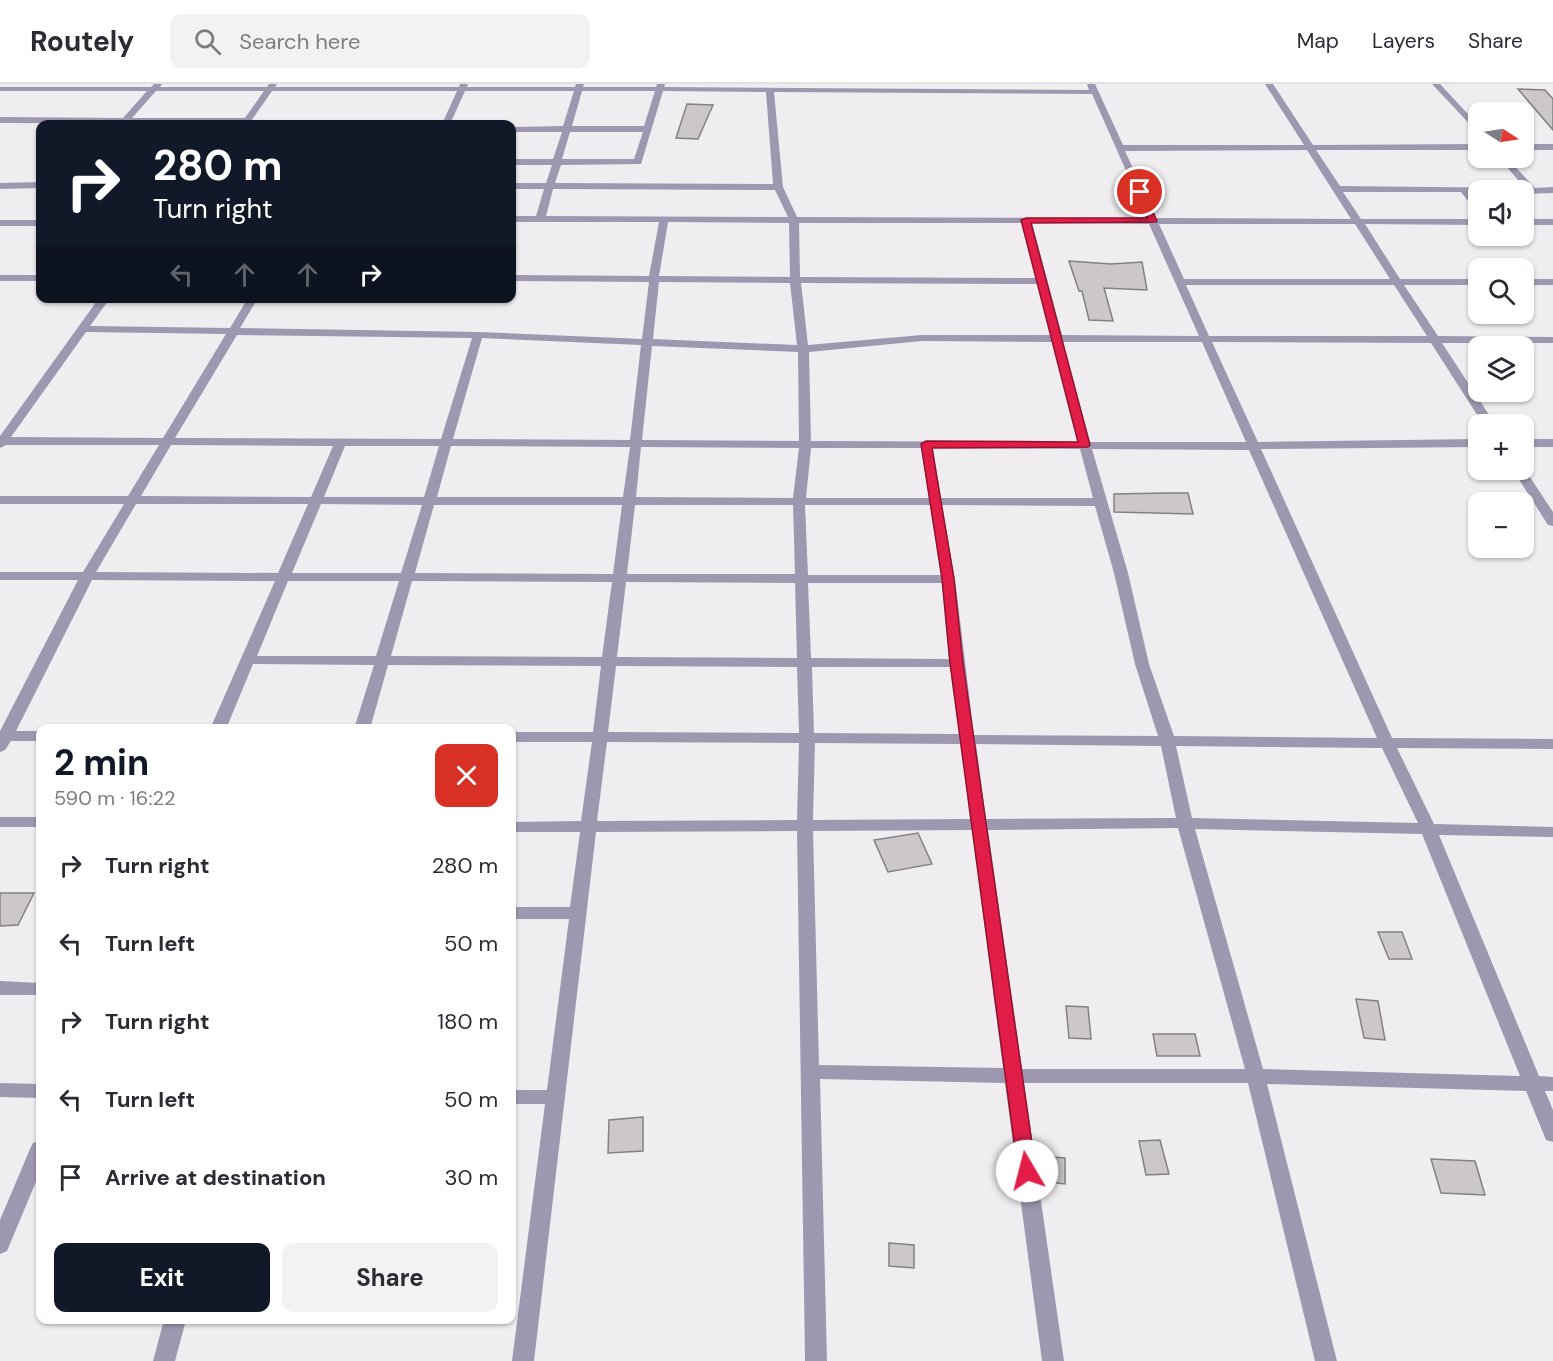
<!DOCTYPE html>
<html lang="en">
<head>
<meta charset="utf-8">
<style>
	:root { --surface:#fff; --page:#f2f2f3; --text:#2b2b33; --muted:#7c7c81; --line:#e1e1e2; --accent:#111827 }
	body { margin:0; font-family:"DM Sans",sans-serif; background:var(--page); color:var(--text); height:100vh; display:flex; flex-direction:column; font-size:22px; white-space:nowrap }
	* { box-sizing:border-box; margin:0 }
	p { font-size:20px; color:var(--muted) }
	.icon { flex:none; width:33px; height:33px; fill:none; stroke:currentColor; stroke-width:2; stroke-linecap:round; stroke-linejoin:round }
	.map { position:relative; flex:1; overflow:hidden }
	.sheet { position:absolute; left:36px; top:640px; width:480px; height:600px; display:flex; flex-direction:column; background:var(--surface); border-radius:12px; box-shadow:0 2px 4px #0004 }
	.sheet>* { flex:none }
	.guide { position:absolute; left:36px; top:36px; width:480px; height:183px; border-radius:12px; box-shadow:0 2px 4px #0004; background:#111827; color:#fff; overflow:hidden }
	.needle { width:39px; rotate:102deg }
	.buttons { position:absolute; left:1468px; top:18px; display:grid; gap:12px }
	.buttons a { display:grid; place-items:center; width:66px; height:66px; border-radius:12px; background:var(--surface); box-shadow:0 2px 4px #0004; font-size:30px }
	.pin { position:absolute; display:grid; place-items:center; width:51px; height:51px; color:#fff; margin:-26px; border:3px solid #fff; border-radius:50%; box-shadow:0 2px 6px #0007 }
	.me { position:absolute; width:66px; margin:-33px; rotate:352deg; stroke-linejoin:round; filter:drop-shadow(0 0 4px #0008) }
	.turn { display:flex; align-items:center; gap:21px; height:126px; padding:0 18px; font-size:27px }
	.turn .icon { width:78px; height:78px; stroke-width:2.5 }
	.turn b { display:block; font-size:42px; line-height:51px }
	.lanes { display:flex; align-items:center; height:57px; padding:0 18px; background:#0003; justify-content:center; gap:30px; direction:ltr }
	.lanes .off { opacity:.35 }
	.round { display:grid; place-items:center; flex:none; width:63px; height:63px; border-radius:12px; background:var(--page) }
	.headline { display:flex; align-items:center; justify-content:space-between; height:102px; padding:0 18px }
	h1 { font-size:36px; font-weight:700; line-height:45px; color:var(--accent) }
	.primary-button { display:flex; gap:12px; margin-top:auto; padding:12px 18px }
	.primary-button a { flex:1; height:69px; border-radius:12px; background:var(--accent); color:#fff; font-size:24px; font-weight:700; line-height:69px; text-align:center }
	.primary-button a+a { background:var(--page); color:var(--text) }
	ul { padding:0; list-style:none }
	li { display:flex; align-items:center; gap:18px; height:78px; padding:0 18px }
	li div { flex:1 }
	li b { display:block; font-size:22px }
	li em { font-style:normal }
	header { display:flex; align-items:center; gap:36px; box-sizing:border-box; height:84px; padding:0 30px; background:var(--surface); border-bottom:2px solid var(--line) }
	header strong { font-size:28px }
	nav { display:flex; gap:33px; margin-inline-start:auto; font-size:21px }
	.search { width:420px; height:54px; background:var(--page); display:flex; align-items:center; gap:15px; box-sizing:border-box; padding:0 21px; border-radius:12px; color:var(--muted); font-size:22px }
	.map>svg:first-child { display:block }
</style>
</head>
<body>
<header>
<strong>Routely</strong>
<div class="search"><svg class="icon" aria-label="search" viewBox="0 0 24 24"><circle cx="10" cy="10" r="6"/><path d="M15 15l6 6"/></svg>Search here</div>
<nav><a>Map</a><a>Layers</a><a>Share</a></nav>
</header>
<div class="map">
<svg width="1553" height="1277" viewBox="0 0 1553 1277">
	<rect width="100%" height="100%" fill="#efedef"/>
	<g fill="#ccc8c9" stroke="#848182" stroke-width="1.5">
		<polygon points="1518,5 1545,6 1553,15 1553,46"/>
		<polygon points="687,20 713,21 698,55 676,54"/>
		<polygon points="1069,177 1111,180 1142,178 1147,206 1104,204 1113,237 1089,236 1082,207 1079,207"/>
		<polygon points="1166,409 1188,409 1193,430 1114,428 1114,410"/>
		<polygon points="918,749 932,780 888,788 874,756"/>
		<polygon points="0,809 34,809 18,841 0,842"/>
		<polygon points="1378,848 1402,848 1412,875 1389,875"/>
		<polygon points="1356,915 1378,917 1385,956 1364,954"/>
		<polygon points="1066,922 1088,923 1091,955 1069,954"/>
		<polygon points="1153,950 1195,950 1200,972 1157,972"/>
		<polygon points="643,1033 643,1067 608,1069 609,1036"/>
		<polygon points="1160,1056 1169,1090 1146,1091 1139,1057"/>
		<polygon points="1039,1072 1065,1074 1065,1100 1040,1097"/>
		<polygon points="1431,1075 1475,1077 1485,1111 1441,1109"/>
		<polygon points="889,1159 914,1161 914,1184 889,1182"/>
	</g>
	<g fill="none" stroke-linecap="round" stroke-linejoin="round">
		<g fill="#9e97b0" fill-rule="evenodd">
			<path d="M154 0H162L160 3H267L269 0H277L275 3H459L460 0H468L467 3H575L576 0H584L583 3H656L657 0H665L664 3 1089 6 1087 0H1095L1123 61H1304L1265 0H1273L1313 61 1479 60V66H1316L1340 102 1525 104 1499 74H1507L1535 104 1553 103V109L1524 110V106L1471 108 1479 119V128L1476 127 1461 108H1343L1361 135H1479V141L1365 140 1400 195H1479V201H1404L1438 252 1553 253V259H1442L1495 340H1483L1431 259 1212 258 1258 358 1479 355V363L1261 365 1392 654 1553 655V665L1397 664 1434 740 1553 743V753L1439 751 1539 992 1553 993V1007H1545L1553 1026V1058L1546 1056 1526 1007 1267 1000 1337 1277H1315L1248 999H1024L1064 1277H1042L1005 999 820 995 827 1277H805L797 747 596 748 534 1277H512L545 1020H512V1006H547L569 835H512V823H570L580 748H512V738L581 737 592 658H512V648H593L601 582 388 581 370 645H354L374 581 253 580 226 645H210L275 497 92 496 16 647H40V657H11L5 666 0 668V647L78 496H0V488H83L124 420H0V412H128L159 361H6L0 364V352L99 214H110L90 242 230 244 248 214H258L240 244 478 248 642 255 649 198 512 197V191L649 192 659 138H512V132H536L544 105H512V99H546L552 81H512V75H553L562 48H512V43L563 42 574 7H465L450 40H442L457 7H272L249 40 0 39V33L123 34 147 7H0V3H151ZM156 7H264L245 34H132ZM582 7H655L644 42H572ZM663 7 766 8 773 100 555 99 561 81 641 80ZM774 8 1092 10 1147 134 797 133 783 103ZM570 48H643L634 75H562ZM1307 66 1351 135 1156 134 1125 67ZM553 105 775 106 788 133 546 132ZM668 138 789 139 790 193 659 192ZM799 139H1022L1036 194 800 193ZM1032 139 1149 140 1199 252 1062 251ZM1159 140H1355L1390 195H1184ZM659 198 790 199 797 261 653 255ZM801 199 1038 200 1051 251H922L808 261ZM1186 201H1394L1427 252H1209ZM86 248 226 250 163 354 11 353ZM237 251 472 254 441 355 175 354ZM482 254 641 261 630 356 453 355ZM922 257 1053 258 1078 358 811 357 809 268ZM1063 258H1202L1246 358H1090ZM652 262 798 268 799 357 642 356ZM171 361 333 362 311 413 141 412ZM345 362H439L424 413H324ZM451 362 630 363 623 413H437ZM641 363 799 364 793 414 636 413ZM811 364H921L929 414H806ZM933 364 1080 365 1093 414H941ZM1092 365 1249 366 1377 654 1174 652 1149 580 1128 489ZM136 420H308L278 489 96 488ZM321 420 422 421 401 489H292ZM434 421H622L613 490 415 489ZM635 421H793L795 490H627ZM805 421H930L941 491H808ZM942 421 1095 422 1114 489 1135 580 1158 652 974 651 955 495ZM288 497H399L376 572H257ZM412 497 612 498 602 573 391 572ZM626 498 795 499 797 574 617 573ZM808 499H942L949 575 811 574ZM616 582 797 583 799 649 608 648ZM812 583H950L959 650 814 649ZM607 658 799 659 797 736 597 737ZM815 659 961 660 970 735 813 736ZM976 660 1161 662 1176 734 986 735ZM1176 662 1382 664 1418 739 1192 734ZM1178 744 1245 985H1022L988 746ZM1195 745 1422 750 1520 992 1263 985ZM972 746 1003 984 819 981 813 747Z"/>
			<polygon points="1432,0 1440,0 1479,42 1479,50"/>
			<rect x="1524" y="60" width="29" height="6"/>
			<polygon points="40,98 40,104 0,105 0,99"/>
			<rect x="1524" y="135" width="29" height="6"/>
			<rect x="0" y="136" width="40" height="6"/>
			<rect x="0" y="191" width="40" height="6"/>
			<rect x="1524" y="195" width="29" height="6"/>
			<rect x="1524" y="355" width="29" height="8"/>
			<polygon points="1524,384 1553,428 1553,442 1548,441 1513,386"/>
			<rect x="0" y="733" width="40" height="10"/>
			<polygon points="0,897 40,899 40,911 0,911"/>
			<polygon points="0,999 40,1000 40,1014 0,1013"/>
			<polygon points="40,1057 40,1088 7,1167 0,1170 0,1136 30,1065 33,1059"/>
			<polygon points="164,1236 186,1236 175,1277 153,1277"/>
		</g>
	</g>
	<polygon fill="#e11d48" stroke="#92132f" stroke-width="1.5" points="1140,105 1144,108 1157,137 1156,138 1031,139 1090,361 1088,363 932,364 954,495 963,579 1036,1087 1033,1092 1027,1094 1020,1092 1018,1087 950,579 942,495 921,360 926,357 1078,358 1021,136 1026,134 1147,134 1135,108"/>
</svg>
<div class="buttons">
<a><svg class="needle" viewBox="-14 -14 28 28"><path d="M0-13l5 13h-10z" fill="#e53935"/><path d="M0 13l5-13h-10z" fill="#7c7c81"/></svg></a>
<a><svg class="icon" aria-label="sound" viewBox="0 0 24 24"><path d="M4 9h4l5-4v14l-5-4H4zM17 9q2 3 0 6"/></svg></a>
<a><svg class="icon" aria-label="search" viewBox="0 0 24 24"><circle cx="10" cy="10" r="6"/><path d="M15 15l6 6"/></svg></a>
<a><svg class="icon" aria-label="layers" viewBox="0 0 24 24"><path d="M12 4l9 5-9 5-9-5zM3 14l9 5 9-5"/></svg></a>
<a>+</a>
<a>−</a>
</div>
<div class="pin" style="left:1140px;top:108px;background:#d93025"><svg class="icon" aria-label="arrive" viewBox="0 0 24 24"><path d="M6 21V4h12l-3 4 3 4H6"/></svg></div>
<svg class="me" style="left:1027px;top:1087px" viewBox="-20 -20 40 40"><circle r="19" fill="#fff"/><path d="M0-13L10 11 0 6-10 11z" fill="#e11d48"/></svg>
<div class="guide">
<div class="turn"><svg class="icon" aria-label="right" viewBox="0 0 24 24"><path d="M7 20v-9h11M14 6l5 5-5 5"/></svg><div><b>280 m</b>Turn right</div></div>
<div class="lanes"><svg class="icon off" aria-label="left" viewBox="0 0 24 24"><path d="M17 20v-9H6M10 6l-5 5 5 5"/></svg><svg class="icon off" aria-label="ahead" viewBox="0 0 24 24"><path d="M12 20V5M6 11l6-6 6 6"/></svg><svg class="icon off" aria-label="ahead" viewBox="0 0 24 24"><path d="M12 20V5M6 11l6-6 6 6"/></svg><svg class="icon" aria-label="right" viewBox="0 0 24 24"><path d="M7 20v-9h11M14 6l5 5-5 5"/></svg></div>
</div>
<section class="sheet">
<div class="headline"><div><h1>2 min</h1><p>590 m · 16:22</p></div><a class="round" style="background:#d93025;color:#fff"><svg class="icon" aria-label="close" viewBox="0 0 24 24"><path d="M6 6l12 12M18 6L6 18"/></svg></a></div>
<ul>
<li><svg class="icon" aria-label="right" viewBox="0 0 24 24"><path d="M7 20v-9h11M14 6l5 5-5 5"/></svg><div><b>Turn right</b></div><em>280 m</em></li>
<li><svg class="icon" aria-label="left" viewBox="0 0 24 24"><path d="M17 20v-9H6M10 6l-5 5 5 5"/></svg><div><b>Turn left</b></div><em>50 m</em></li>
<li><svg class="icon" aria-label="right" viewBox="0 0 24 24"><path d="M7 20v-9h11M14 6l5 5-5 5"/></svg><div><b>Turn right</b></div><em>180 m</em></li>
<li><svg class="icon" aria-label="left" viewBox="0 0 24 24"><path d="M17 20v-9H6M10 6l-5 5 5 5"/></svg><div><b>Turn left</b></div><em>50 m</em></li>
<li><svg class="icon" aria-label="arrive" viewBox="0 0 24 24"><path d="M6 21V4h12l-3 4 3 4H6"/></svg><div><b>Arrive at destination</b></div><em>30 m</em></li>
</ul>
<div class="primary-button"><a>Exit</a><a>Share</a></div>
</section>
</div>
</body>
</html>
